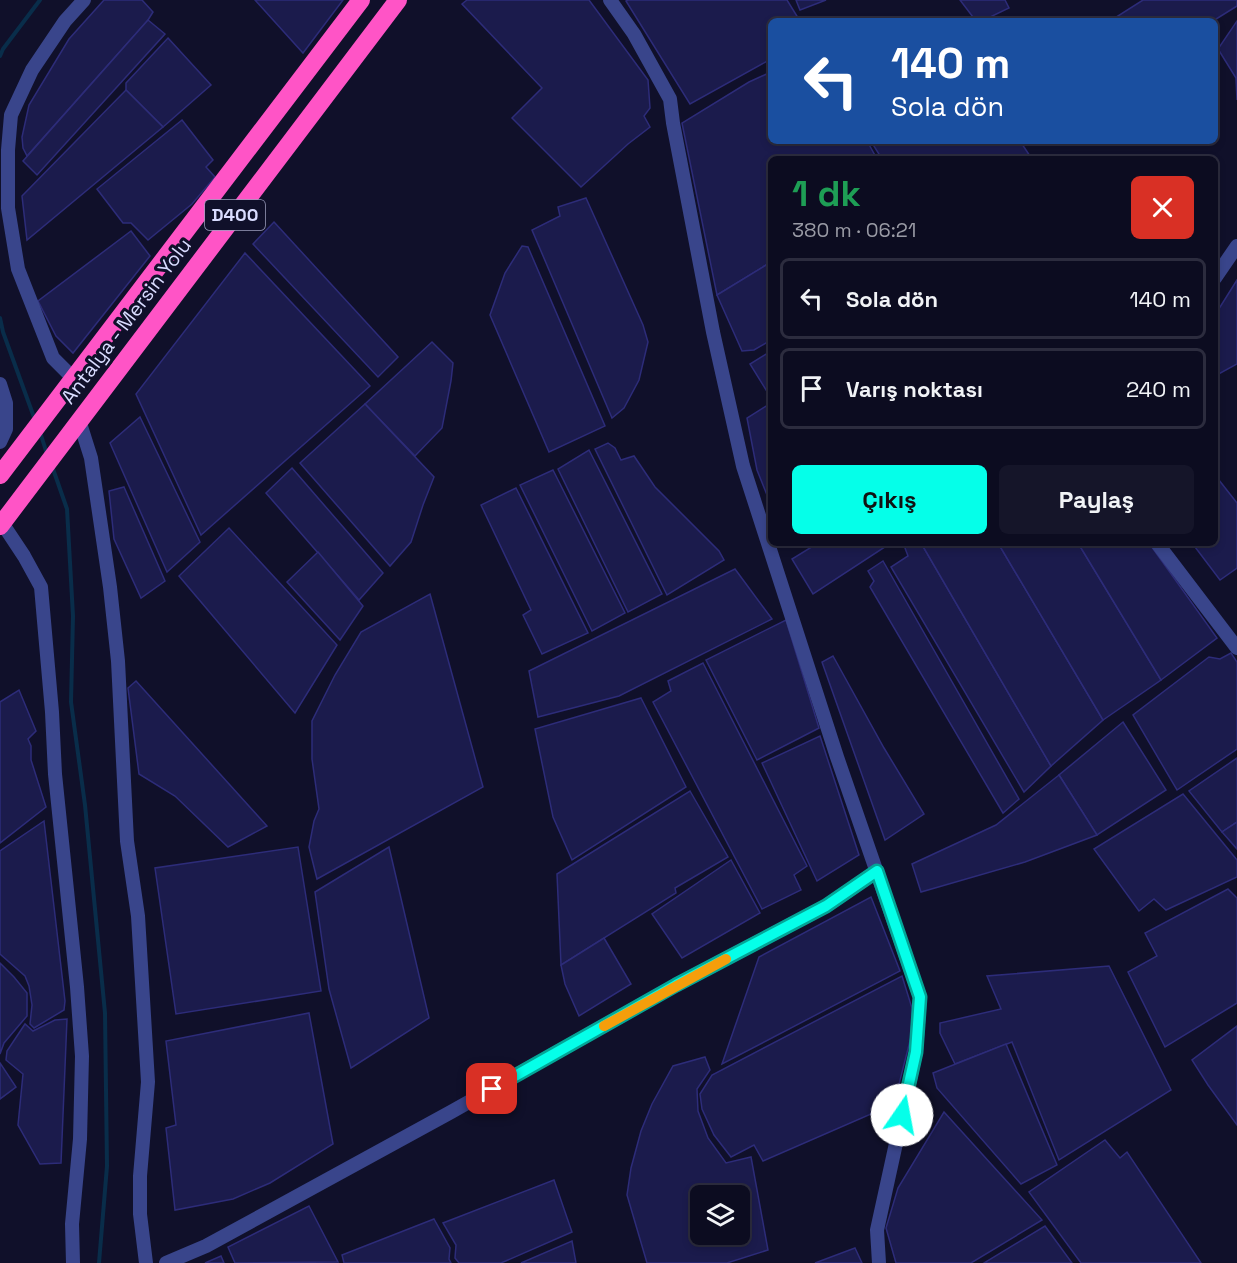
<!DOCTYPE html>
<html lang="tr">
<head>
<meta charset="utf-8">
<style>
	:root { --surface:#0c0c20; --page:#151529; --text:#f1f3f6; --muted:#9a9ba5; --line:#2c2c3e; --accent:#05ffe9 }
	body { margin:0; font-family:"Space Grotesk",sans-serif; background:var(--page); color:var(--text); height:100vh; display:flex; flex-direction:column; font-size:22px; white-space:nowrap }
	* { box-sizing:border-box; margin:0 }
	p { font-size:20px; color:var(--muted) }
	.icon { flex:none; width:33px; height:33px; fill:none; stroke:currentColor; stroke-width:2; stroke-linecap:round; stroke-linejoin:round }
	.map { position:relative; flex:1; overflow:hidden }
	.side { position:absolute; left:768px; top:156px; width:450px; height:390px; display:flex; flex-direction:column; background:var(--surface); border-radius:9px; box-shadow:0 3px 9px #0003,0 0 0 2px var(--line) }
	.side>* { flex:none }
	.top-card { position:absolute; left:768px; top:18px; width:450px; height:126px; border-radius:9px; box-shadow:0 3px 9px #0003,0 0 0 2px var(--line); background:#1a4fa0; color:#fff; overflow:hidden }
	.controls { position:absolute; left:690px; top:1185px; display:grid; gap:12px }
	.controls a { display:grid; place-items:center; width:60px; height:60px; border-radius:9px; background:var(--surface); box-shadow:0 3px 9px #0003,0 0 0 2px var(--line); font-size:30px }
	.pin { position:absolute; display:grid; place-items:center; width:51px; height:51px; color:#fff; margin:-26px; border-radius:12px; box-shadow:0 3px 9px #0006 }
	.me { position:absolute; width:66px; margin:-33px; rotate:12deg; stroke-linejoin:round; filter:drop-shadow(0 0 4px #0008) }
	.turn { display:flex; align-items:center; gap:21px; height:126px; padding:0 24px; font-size:27px }
	.turn .icon { width:78px; height:78px; stroke-width:2.5 }
	.turn b { display:block; font-size:42px; line-height:51px }
	.round { display:grid; place-items:center; flex:none; width:63px; height:63px; border-radius:9px; background:var(--page) }
	.overview { display:flex; align-items:center; justify-content:space-between; height:102px; padding:0 24px }
	h1 { font-size:36px; font-weight:600; line-height:45px; color:#1e9e55 }
	.cta { display:flex; gap:12px; margin-top:auto; padding:12px 24px }
	.cta a { flex:1; height:69px; border-radius:9px; background:var(--accent); color:#111; font-size:24px; font-weight:600; line-height:69px; text-align:center }
	.cta a+a { background:var(--page); color:var(--text) }
	ul { padding:0; list-style:none }
	li { display:flex; align-items:center; gap:18px; height:81px; margin:0 12px 9px; padding:0 12px; border:3px solid var(--line); border-radius:9px }
	li div { flex:1 }
	li b { display:block; font-size:22px }
	li em { font-style:normal }
	.map>svg:first-child { display:block }
</style>
</head>
<body>
<div class="map">
<svg width="1237" height="1263" viewBox="0 0 1237 1263">
	<rect width="100%" height="100%" fill="#10102a"/>
	<g fill="none" stroke-linecap="round" stroke-linejoin="round">
		<g stroke="#092d4a" stroke-width="4">
			<polyline points="0,56 3,49 40,0"/>
			<polyline points="0,318 3,332 35,420"/>
			<polyline points="40,432 47,454"/>
			<polyline points="52,466 67,509 73,616 71,702 85,805 105,1013 107,1166 99,1263"/>
		</g>
	</g>
	<g fill="#1b1b4c" stroke="#2d2c79" stroke-width="1.5" fill-rule="evenodd">
		<polygon points="104,0 142,0 153,12 148,20 27,156 23,148 22,137 29,105 69,39"/>
		<polygon points="255,0 343,0 303,53"/>
		<polygon points="467,0 589,0 648,80 650,108 644,116 650,127 628,144 581,187 512,118 542,88 462,4"/>
		<polygon points="628,0 787,0 800,21 771,21 771,59 690,104 626,1"/>
		<polygon points="796,0 826,0 800,10"/>
		<polygon points="960,0 1005,0 1009,8 982,21 976,21"/>
		<polygon points="1143,0 1237,0 1237,6 1213,21 1110,21"/>
		<polygon points="148,20 165,34 37,175 23,161"/>
		<polygon points="1237,21 1237,100 1236,78 1218,49"/>
		<polygon points="168,38 211,85 163,127 126,90 126,83"/>
		<polygon points="771,72 771,141 867,141 877,159 771,159 771,262 717,295 682,123 749,82"/>
		<polygon points="126,90 163,127 27,240 22,196"/>
		<polygon points="182,120 213,160 206,167 215,177 192,204 148,240 131,223 123,223 97,189"/>
		<polygon points="878,141 1020,141 1032,159 882,159 872,143"/>
		<polygon points="586,198 643,325 648,342 639,380 624,408 612,418 532,230 560,216 558,207"/>
		<polygon points="274,222 398,357 378,377 253,244"/>
		<polygon points="131,231 150,256 73,353 56,336 38,301"/>
		<polygon points="522,246 528,247 605,426 549,452 490,315 505,273"/>
		<polygon points="245,253 370,386 201,535 136,394"/>
		<polygon points="771,262 771,340 754,350 742,351 717,295"/>
		<polygon points="1237,280 1237,364 1215,376 1215,315"/>
		<polygon points="432,342 453,363 451,381 442,428 415,456 365,404"/>
		<polygon points="771,351 771,398 750,364"/>
		<polygon points="771,403 771,505 757,470 747,418"/>
		<polygon points="365,404 434,477 423,505 411,542 390,566 300,463"/>
		<polygon points="140,417 200,542 167,572 110,443"/>
		<polygon points="608,443 615,448 621,460 634,456 655,487 719,551 724,560 667,595 595,449"/>
		<polygon points="589,450 662,594 628,612 558,469"/>
		<polygon points="292,468 383,573 359,600 266,493"/>
		<polygon points="553,470 625,613 592,631 520,485"/>
		<polygon points="1215,475 1237,503 1237,568 1220,580 1192,543 1215,543"/>
		<polygon points="124,487 165,581 141,598 114,539 109,491"/>
		<polygon points="516,488 588,633 542,654 523,615 531,610 481,505"/>
		<polygon points="229,528 337,645 295,713 179,576"/>
		<polygon points="818,543 891,543 813,594 792,559"/>
		<polygon points="912,543 921,543 1051,766 1024,792 891,567 908,556 905,548"/>
		<polygon points="921,543 998,543 1103,720 1051,766"/>
		<polygon points="998,543 1078,543 1161,680 1103,720"/>
		<polygon points="1078,543 1149,543 1217,638 1161,680"/>
		<polygon points="318,552 363,606 340,640 287,582"/>
		<polygon points="883,561 1019,799 1003,813 870,587 874,581 868,571"/>
		<polygon points="735,569 772,619 619,696 538,717 529,671"/>
		<polygon points="430,594 483,787 317,879 309,847 314,821 319,809 312,759 312,721 335,675 361,632"/>
		<polygon points="786,620 819,728 757,760 706,660"/>
		<polygon points="1231,653 1237,662 1237,749 1177,790 1133,715 1209,657 1220,659"/>
		<polygon points="833,656 884,748 924,814 885,840 822,662"/>
		<polygon points="703,663 807,866 794,875 801,890 762,909 653,702 671,691 668,681"/>
		<polygon points="136,681 267,826 228,847 175,796 139,774 128,688"/>
		<polygon points="19,690 36,731 28,739 31,746 31,760 46,807 0,843 0,702"/>
		<polygon points="641,698 686,787 572,860 553,817 535,729"/>
		<polygon points="1123,722 1166,790 1097,835 1059,775"/>
		<polygon points="820,736 859,855 817,881 762,763"/>
		<polygon points="1237,758 1237,822 1222,832 1189,791"/>
		<polygon points="1059,775 1097,835 1025,862 921,892 912,864 996,825"/>
		<polygon points="690,791 728,857 675,888 676,893 561,965 557,874"/>
		<polygon points="1183,794 1237,860 1237,877 1166,910 1154,899 1139,911 1094,849"/>
		<polygon points="44,821 65,1001 64,1010 34,1028 30,1024 32,1005 29,986 25,976 0,954 0,851"/>
		<polygon points="1237,822 1237,849 1222,832"/>
		<polygon points="298,847 321,991 176,1014 155,868"/>
		<polygon points="389,847 429,1018 351,1068 329,989 315,892"/>
		<polygon points="731,860 760,913 682,958 652,914"/>
		<polygon points="1228,889 1237,898 1237,1003 1165,1047 1128,972 1157,956 1145,933"/>
		<polygon points="871,897 900,971 722,1064 759,957"/>
		<polygon points="604,938 631,984 579,1016 565,984 561,965"/>
		<polygon points="0,963 14,977 27,993 27,1016 4,1043 0,1054"/>
		<polygon points="1109,966 1171,1090 1059,1160 1012,1042 955,1064 940,1033 940,1023 1001,1009 987,976"/>
		<polygon points="902,976 912,1008 912,1033 894,1104 763,1161 754,1145 731,1157 714,1135 702,1109 700,1094 712,1075"/>
		<polygon points="309,1013 333,1144 270,1183 233,1199 175,1210 166,1128 176,1125 166,1041"/>
		<polygon points="67,1019 61,1163 40,1164 18,1125 23,1074 6,1060 7,1051 25,1024 33,1031 55,1020"/>
		<polygon points="1237,1026 1237,1125 1208,1085 1192,1060"/>
		<polygon points="1006,1044 1057,1165 1021,1184 937,1088 933,1073"/>
		<path d="M705 1057 710 1070 697 1089 698 1111 708 1138 726 1163 751 1157 768 1250 727 1263H647L627 1195 631 1168 641 1131 652 1104 673 1066ZM700 1196H740V1234H700Z"/>
		<polygon points="0,1063 16,1087 0,1099"/>
		<polygon points="944,1112 1042,1220 971,1263 896,1263 886,1228 898,1188"/>
		<polygon points="1105,1140 1120,1158 1127,1152 1201,1263 1081,1263 1029,1192"/>
		<polygon points="554,1180 572,1232 501,1263 459,1263 455,1258 456,1245 443,1223"/>
		<polygon points="309,1206 338,1262 235,1263 228,1247"/>
		<polygon points="434,1219 450,1248 449,1259 451,1263 344,1263 342,1255"/>
		<polygon points="1045,1226 1072,1263 984,1263"/>
		<polygon points="572,1241 576,1263 521,1263"/>
		<polygon points="855,1248 862,1263 815,1263"/>
		<polygon points="221,1256 224,1263 205,1263"/>
	</g>
	<g fill="none" stroke-linecap="round" stroke-linejoin="round">
		<g stroke="#39458b" stroke-width="14">
			<polyline points="610,0 634,34 670,99 673,123 713,332 743,466 837,757 920,997 916,1052 877,1230 879,1263"/>
			<polyline points="1215,278 1237,246"/>
			<polyline points="73,378 53,358 18,269 8,208 8,150 11,115 32,70 65,21 84,0"/>
			<polyline points="0,384 6,403 6,429 0,442"/>
			<polyline points="79,420 91,458 110,587 118,661 127,841 138,916 148,1082 140,1176 140,1214 146,1263"/>
			<polyline points="2,523 24,556 41,587 52,712 55,774 77,987 82,1056 80,1139 72,1224 73,1263"/>
			<polyline points="1157,543 1237,648"/>
			<polyline points="166,1263 206,1246 451,1112 676,985 826,906 877,871"/>
		</g>
		<g stroke="#ff54c6" stroke-width="18">
			<polyline points="0,475 361,0"/>
			<polyline points="0,526 398,0"/>
		</g>
	</g>
	<g fill="none" stroke-linecap="round" stroke-linejoin="round">
		<defs>
			<polyline id="route" points="492,1089 676,985 826,906 877,871 920,997 916,1052 902,1115"/>
		</defs>
		<use href="#route" stroke="#03a697" stroke-width="15"/>
		<use href="#route" stroke="#05ffe9" stroke-width="10"/>
		<polyline stroke="#f59e0b" stroke-width="10" points="604,1026 726,959"/>
	</g>
	<g text-anchor="middle" stroke-width="6" stroke-linejoin="round" paint-order="stroke">
		<rect fill="#10102a" stroke="#9d9fbf" stroke-width="1.5" x="205" y="200" width="60" height="30" rx="4.5"/>
		<g font-size="18" font-weight="bold" fill="#d9dcff">
			<text x="235" y="221">D400</text>
		</g>
		<g font-size="20" fill="#d9dcff" stroke="#10102a">
			<text transform="translate(126 321) rotate(-53)" y="7">Antalya - Mersin Yolu</text>
		</g>
	</g>
</svg>
<div class="controls">
<a><svg class="icon" aria-label="layers" viewBox="0 0 24 24"><path d="M12 4l9 5-9 5-9-5zM3 14l9 5 9-5"/></svg></a>
</div>
<div class="pin" style="left:492px;top:1089px;background:#d93025"><svg class="icon" aria-label="arrive" viewBox="0 0 24 24"><path d="M6 21V4h12l-3 4 3 4H6"/></svg></div>
<svg class="me" style="left:902px;top:1115px" viewBox="-20 -20 40 40"><circle r="19" fill="#fff"/><path d="M0-13L10 11 0 6-10 11z" fill="#05ffe9"/></svg>
<div class="top-card">
<div class="turn"><svg class="icon" aria-label="left" viewBox="0 0 24 24"><path d="M17 20v-9H6M10 6l-5 5 5 5"/></svg><div><b>140 m</b>Sola dön</div></div>
</div>
<section class="side">
<div class="overview"><div><h1>1 dk</h1><p>380 m · 06:21</p></div><a class="round" style="background:#d93025;color:#fff"><svg class="icon" aria-label="close" viewBox="0 0 24 24"><path d="M6 6l12 12M18 6L6 18"/></svg></a></div>
<ul>
<li><svg class="icon" aria-label="left" viewBox="0 0 24 24"><path d="M17 20v-9H6M10 6l-5 5 5 5"/></svg><div><b>Sola dön</b></div><em>140 m</em></li>
<li><svg class="icon" aria-label="arrive" viewBox="0 0 24 24"><path d="M6 21V4h12l-3 4 3 4H6"/></svg><div><b>Varış noktası</b></div><em>240 m</em></li>
</ul>
<div class="cta"><a>Çıkış</a><a>Paylaş</a></div>
</section>
</div>
</body>
</html>
